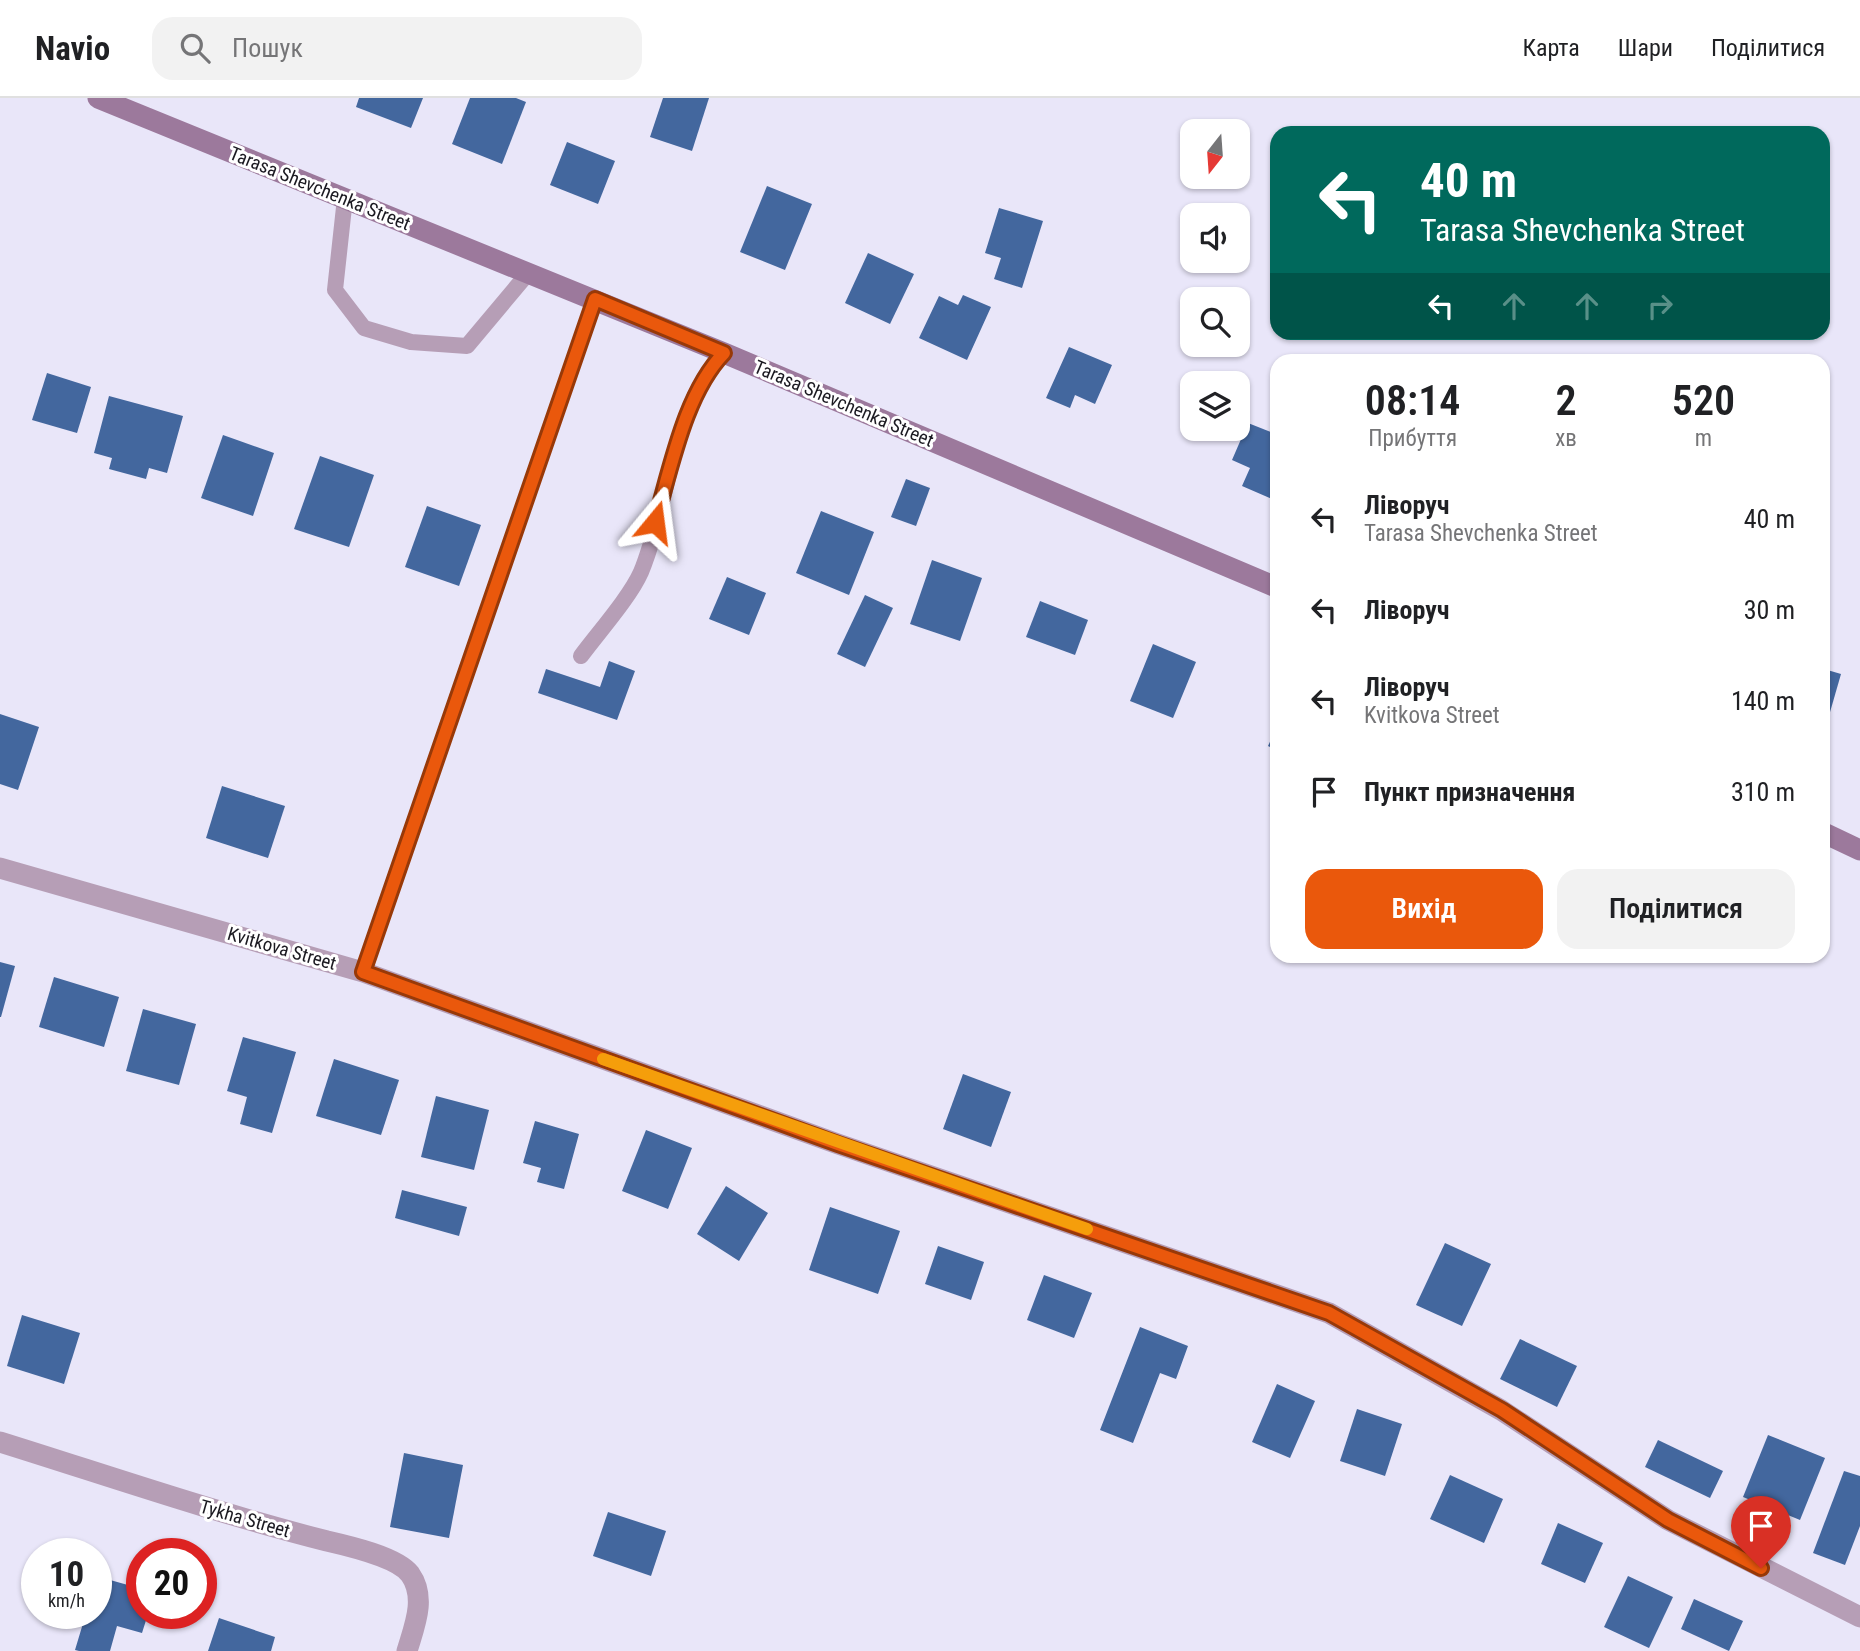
<!DOCTYPE html>
<html lang="uk">
<head>
<meta charset="utf-8">
<style>
	:root { --surface:#fff; --page:#f2f2f2; --text:#202124; --muted:#757577; --line:#e0e0e0; --accent:#ea580c }
	body { margin:0; font-family:"Roboto Condensed",sans-serif; background:var(--page); color:var(--text); height:100vh; display:flex; flex-direction:column; font-size:26px; white-space:nowrap }
	* { box-sizing:border-box; margin:0 }
	p { font-size:23px; color:var(--muted) }
	.icon { flex:none; width:38px; height:38px; fill:none; stroke:currentColor; stroke-width:2; stroke-linecap:round; stroke-linejoin:round }
	.map { position:relative; flex:1; overflow:hidden }
	.side { position:absolute; left:1270px; top:256px; width:560px; height:609px; display:flex; flex-direction:column; background:var(--surface); border-radius:21px; box-shadow:0 2px 5px #0004 }
	.side>* { flex:none }
	.guide { position:absolute; left:1270px; top:28px; width:560px; height:214px; border-radius:21px; box-shadow:0 2px 5px #0004; background:#00695c; color:#fff; overflow:hidden }
	.needle { width:46px; rotate:197deg }
	.controls { position:absolute; left:1180px; top:21px; display:grid; gap:14px }
	.controls a { display:grid; place-items:center; width:70px; height:70px; border-radius:14px; background:var(--surface); box-shadow:0 2px 5px #0004; font-size:35px }
	.speed { position:absolute; left:21px; top:1440px; display:flex; gap:14px; font-size:35px; font-weight:700; text-align:center }
	.speed>* { display:grid; place-content:center; width:91px; height:91px; border-radius:50%; background:var(--surface); box-shadow:0 2px 5px #0004; line-height:1 }
	.speed small { font-size:18px; font-weight:400 }
	.speed .limit { border:10px solid #d22; background:#fff; color:#111 }
	.pin { position:absolute; display:grid; place-items:center; width:60px; height:60px; color:#fff; margin:-72px -30px; border-radius:50% 50% 50% 0; rotate:-45deg; box-shadow:0 0 7px #0007 }
	.pin .icon { rotate:45deg }
	.me { position:absolute; width:77px; margin:-38px; rotate:16deg; stroke-linejoin:round; filter:drop-shadow(0 0 5px #0008) }
	.turn { display:flex; align-items:center; gap:24px; height:147px; padding:0 35px; font-size:32px }
	.turn .icon { width:91px; height:91px; stroke-width:2.5 }
	.turn b { display:block; font-size:49px; line-height:60px }
	.lanes { display:flex; align-items:center; height:66px; padding:0 35px; background:#0003; justify-content:center; gap:35px; direction:ltr }
	.lanes .off { opacity:.35 }
	.eta { display:flex; justify-content:space-evenly; align-items:center; height:119px; text-align:center }
	.eta b { font-size:42px; font-weight:600; line-height:49px }
	.cta { display:flex; gap:14px; margin-top:auto; padding:14px 35px }
	.cta a { flex:1; height:80px; border-radius:21px; background:var(--accent); color:#fff; font-size:28px; font-weight:600; line-height:80px; text-align:center }
	.cta a+a { background:var(--page); color:var(--text) }
	ul { padding:0; list-style:none }
	li { display:flex; align-items:center; gap:21px; height:91px; padding:0 35px }
	li div { flex:1 }
	li b { display:block; font-size:26px }
	li em { font-style:normal }
	header { display:flex; align-items:center; gap:42px; box-sizing:border-box; height:98px; padding:0 35px; background:var(--surface); border-bottom:2px solid var(--line) }
	header strong { font-size:33px }
	nav { display:flex; gap:38px; margin-inline-start:auto; font-size:24px }
	.search { width:490px; height:63px; background:var(--page); display:flex; align-items:center; gap:18px; box-sizing:border-box; padding:0 24px; border-radius:21px; color:var(--muted); font-size:26px }
	.map>svg:first-child { display:block }
</style>
</head>
<body>
<header>
<strong>Navio</strong>
<div class="search"><svg class="icon" aria-label="search" viewBox="0 0 24 24"><circle cx="10" cy="10" r="6"/><path d="M15 15l6 6"/></svg>Пошук</div>
<nav><a>Карта</a><a>Шари</a><a>Поділитися</a></nav>
</header>
<div class="map">
<svg width="1860" height="1553" viewBox="0 0 1860 1553">
	<rect width="100%" height="100%" fill="#e9e6f9"/>
	<g fill="#43679e">
		<polygon points="359,0 423,0 411,30 356,9"/>
		<polygon points="470,0 516,0 526,4 502,66 452,46"/>
		<polygon points="663,0 709,0 692,53 650,39"/>
		<polygon points="567,44 615,63 598,106 550,87"/>
		<polygon points="767,88 812,106 785,172 740,154"/>
		<polygon points="999,110 1043,123 1022,190 994,181 1001,160 985,155"/>
		<polygon points="868,155 914,176 890,226 845,205"/>
		<polygon points="963,197 991,209 967,262 919,240 939,198 958,207"/>
		<polygon points="1069,249 1112,267 1095,306 1075,297 1070,310 1046,300"/>
		<polygon points="47,275 91,289 77,335 32,322"/>
		<polygon points="109,298 183,318 167,375 149,370 146,381 109,371 112,360 94,355"/>
		<polygon points="1248,325 1278,337 1278,388 1272,401 1242,388 1250,370 1232,362"/>
		<polygon points="223,337 274,355 253,418 201,400"/>
		<polygon points="320,358 374,377 349,449 294,431"/>
		<polygon points="906,381 930,390 916,428 891,419"/>
		<polygon points="427,408 481,427 459,488 405,469"/>
		<polygon points="821,413 874,434 849,497 796,475"/>
		<polygon points="932,462 982,480 960,543 910,526"/>
		<polygon points="727,479 766,495 749,537 709,521"/>
		<polygon points="865,497 893,510 865,569 837,556"/>
		<polygon points="1040,503 1088,522 1075,557 1026,539"/>
		<polygon points="1153,546 1196,564 1173,620 1130,603"/>
		<polygon points="609,563 635,573 617,622 538,595 546,571 600,589"/>
		<polygon points="1824,571 1841,576 1824,635"/>
		<polygon points="0,616 39,629 18,692 0,686"/>
		<polygon points="1278,627 1278,653 1268,648"/>
		<polygon points="222,688 285,708 268,760 206,740"/>
		<polygon points="0,864 15,868 1,919 0,919"/>
		<polygon points="54,879 119,899 104,949 39,929"/>
		<polygon points="143,911 196,926 179,987 126,973"/>
		<polygon points="243,939 296,954 272,1035 240,1026 247,999 227,993"/>
		<polygon points="334,961 399,982 381,1037 316,1018"/>
		<polygon points="963,976 1011,994 991,1049 943,1031"/>
		<polygon points="436,998 489,1012 474,1072 421,1059"/>
		<polygon points="535,1023 579,1036 564,1091 537,1084 541,1070 523,1065"/>
		<polygon points="646,1032 692,1050 668,1111 622,1093"/>
		<polygon points="726,1088 768,1115 739,1163 697,1136"/>
		<polygon points="402,1092 467,1109 459,1138 395,1120"/>
		<polygon points="830,1109 900,1133 878,1196 809,1172"/>
		<polygon points="1445,1145 1491,1166 1462,1228 1416,1207"/>
		<polygon points="938,1148 984,1164 971,1202 925,1186"/>
		<polygon points="1044,1177 1092,1195 1074,1240 1027,1222"/>
		<polygon points="22,1217 80,1235 64,1286 7,1268"/>
		<polygon points="1140,1229 1188,1248 1176,1281 1160,1275 1133,1345 1100,1332"/>
		<polygon points="1520,1241 1577,1268 1557,1309 1500,1281"/>
		<polygon points="1277,1286 1315,1303 1290,1360 1252,1344"/>
		<polygon points="1357,1311 1402,1326 1385,1378 1340,1363"/>
		<polygon points="1768,1337 1825,1360 1800,1422 1743,1399"/>
		<polygon points="1658,1342 1723,1373 1710,1400 1645,1369"/>
		<polygon points="404,1355 463,1367 449,1440 390,1429"/>
		<polygon points="1844,1373 1860,1378 1860,1428 1845,1467 1813,1455"/>
		<polygon points="1450,1377 1503,1401 1484,1445 1430,1421"/>
		<polygon points="608,1414 666,1433 651,1478 593,1458"/>
		<polygon points="1558,1425 1603,1445 1585,1485 1541,1466"/>
		<polygon points="96,1478 142,1491 142,1516 148,1516 142,1535 117,1528 110,1553 79,1553 75,1552 84,1522 64,1516 96,1516"/>
		<polygon points="1628,1478 1673,1499 1649,1550 1604,1529"/>
		<polygon points="1694,1501 1743,1523 1729,1553 1681,1531"/>
		<polygon points="219,1520 275,1539 271,1553 208,1553"/>
	</g>
	<g fill="none" stroke-linecap="round" stroke-linejoin="round">
		<g stroke="#b69eb6" stroke-width="16">
			<polyline points="345,100 335,192 364,230 411,244 467,248 529,174"/>
			<path d="M581 558C598 535 630 499 641 474 669 407 671 309 724 255"/>
			<polyline points="363,874 595,201"/>
		</g>
		<g stroke="#b69eb6" stroke-width="21">
			<polyline points="0,770 363,874 838,1046 1329,1215 1501,1312 1668,1422 1860,1519"/>
			<path d="M0 1344C109 1378 216 1415 327 1443 349 1448 397 1459 410 1476 427 1500 414 1529 407 1553"/>
		</g>
		<g stroke="#9c799c" stroke-width="21">
			<polyline points="98,0 724,255 1278,490"/>
			<polyline points="1824,735 1860,752"/>
		</g>
	</g>
	<g fill="none" stroke-linecap="round" stroke-linejoin="round">
		<defs>
			<path id="route" d="M655 424C671 370 685 295 724 255L595 201 363 874 838 1046 1329 1215 1502 1312 1668 1422 1761 1470"/>
		</defs>
		<use href="#route" stroke="#983908" stroke-width="18"/>
		<use href="#route" stroke="#ea580c" stroke-width="12"/>
		<polyline stroke="#f59e0b" stroke-width="12" points="603,961 1087,1131"/>
	</g>
	<g text-anchor="middle" stroke-width="6" stroke-linejoin="round" paint-order="stroke">
		<g font-size="19" fill="#1b1a21" stroke="#fff">
			<text transform="translate(320 90) rotate(22)" y="7">Tarasa Shevchenka Street</text>
			<text transform="translate(844 305) rotate(23)" y="7">Tarasa Shevchenka Street</text>
			<text transform="translate(282 850) rotate(16)" y="7">Kvitkova Street</text>
			<text transform="translate(245 1420) rotate(16)" y="7">Tykha Street</text>
		</g>
	</g>
</svg>
<div class="controls">
<a><svg class="needle" viewBox="-14 -14 28 28"><path d="M0-13l5 13h-10z" fill="#e53935"/><path d="M0 13l5-13h-10z" fill="#757577"/></svg></a>
<a><svg class="icon" aria-label="sound" viewBox="0 0 24 24"><path d="M4 9h4l5-4v14l-5-4H4zM17 9q2 3 0 6"/></svg></a>
<a><svg class="icon" aria-label="search" viewBox="0 0 24 24"><circle cx="10" cy="10" r="6"/><path d="M15 15l6 6"/></svg></a>
<a><svg class="icon" aria-label="layers" viewBox="0 0 24 24"><path d="M12 4l9 5-9 5-9-5zM3 14l9 5 9-5"/></svg></a>
</div>
<div class="speed"><div>10<small>km/h</small></div><div class="limit">20</div></div>
<div class="pin" style="left:1761px;top:1470px;background:#d93025"><svg class="icon" aria-label="arrive" viewBox="0 0 24 24"><path d="M6 21V4h12l-3 4 3 4H6"/></svg></div>
<svg class="me" style="left:655px;top:424px" viewBox="-20 -20 40 40"><path d="M0-17L14 15 0 8-14 15z" fill="#ea580c" stroke="#fff" stroke-width="4"/></svg>
<div class="guide">
<div class="turn"><svg class="icon" aria-label="left" viewBox="0 0 24 24"><path d="M17 20v-9H6M10 6l-5 5 5 5"/></svg><div><b>40 m</b>Tarasa Shevchenka Street</div></div>
<div class="lanes"><svg class="icon" aria-label="left" viewBox="0 0 24 24"><path d="M17 20v-9H6M10 6l-5 5 5 5"/></svg><svg class="icon off" aria-label="ahead" viewBox="0 0 24 24"><path d="M12 20V5M6 11l6-6 6 6"/></svg><svg class="icon off" aria-label="ahead" viewBox="0 0 24 24"><path d="M12 20V5M6 11l6-6 6 6"/></svg><svg class="icon off" aria-label="right" viewBox="0 0 24 24"><path d="M7 20v-9h11M14 6l5 5-5 5"/></svg></div>
</div>
<section class="side">
<div class="eta">
<div><b>08:14</b><p>Прибуття</p></div>
<div><b>2</b><p>хв</p></div>
<div><b>520</b><p>m</p></div>
</div>
<ul>
<li><svg class="icon" aria-label="left" viewBox="0 0 24 24"><path d="M17 20v-9H6M10 6l-5 5 5 5"/></svg><div><b>Ліворуч</b><p>Tarasa Shevchenka Street</p></div><em>40 m</em></li>
<li><svg class="icon" aria-label="left" viewBox="0 0 24 24"><path d="M17 20v-9H6M10 6l-5 5 5 5"/></svg><div><b>Ліворуч</b></div><em>30 m</em></li>
<li><svg class="icon" aria-label="left" viewBox="0 0 24 24"><path d="M17 20v-9H6M10 6l-5 5 5 5"/></svg><div><b>Ліворуч</b><p>Kvitkova Street</p></div><em>140 m</em></li>
<li><svg class="icon" aria-label="arrive" viewBox="0 0 24 24"><path d="M6 21V4h12l-3 4 3 4H6"/></svg><div><b>Пункт призначення</b></div><em>310 m</em></li>
</ul>
<div class="cta"><a>Вихід</a><a>Поділитися</a></div>
</section>
</div>
</body>
</html>
